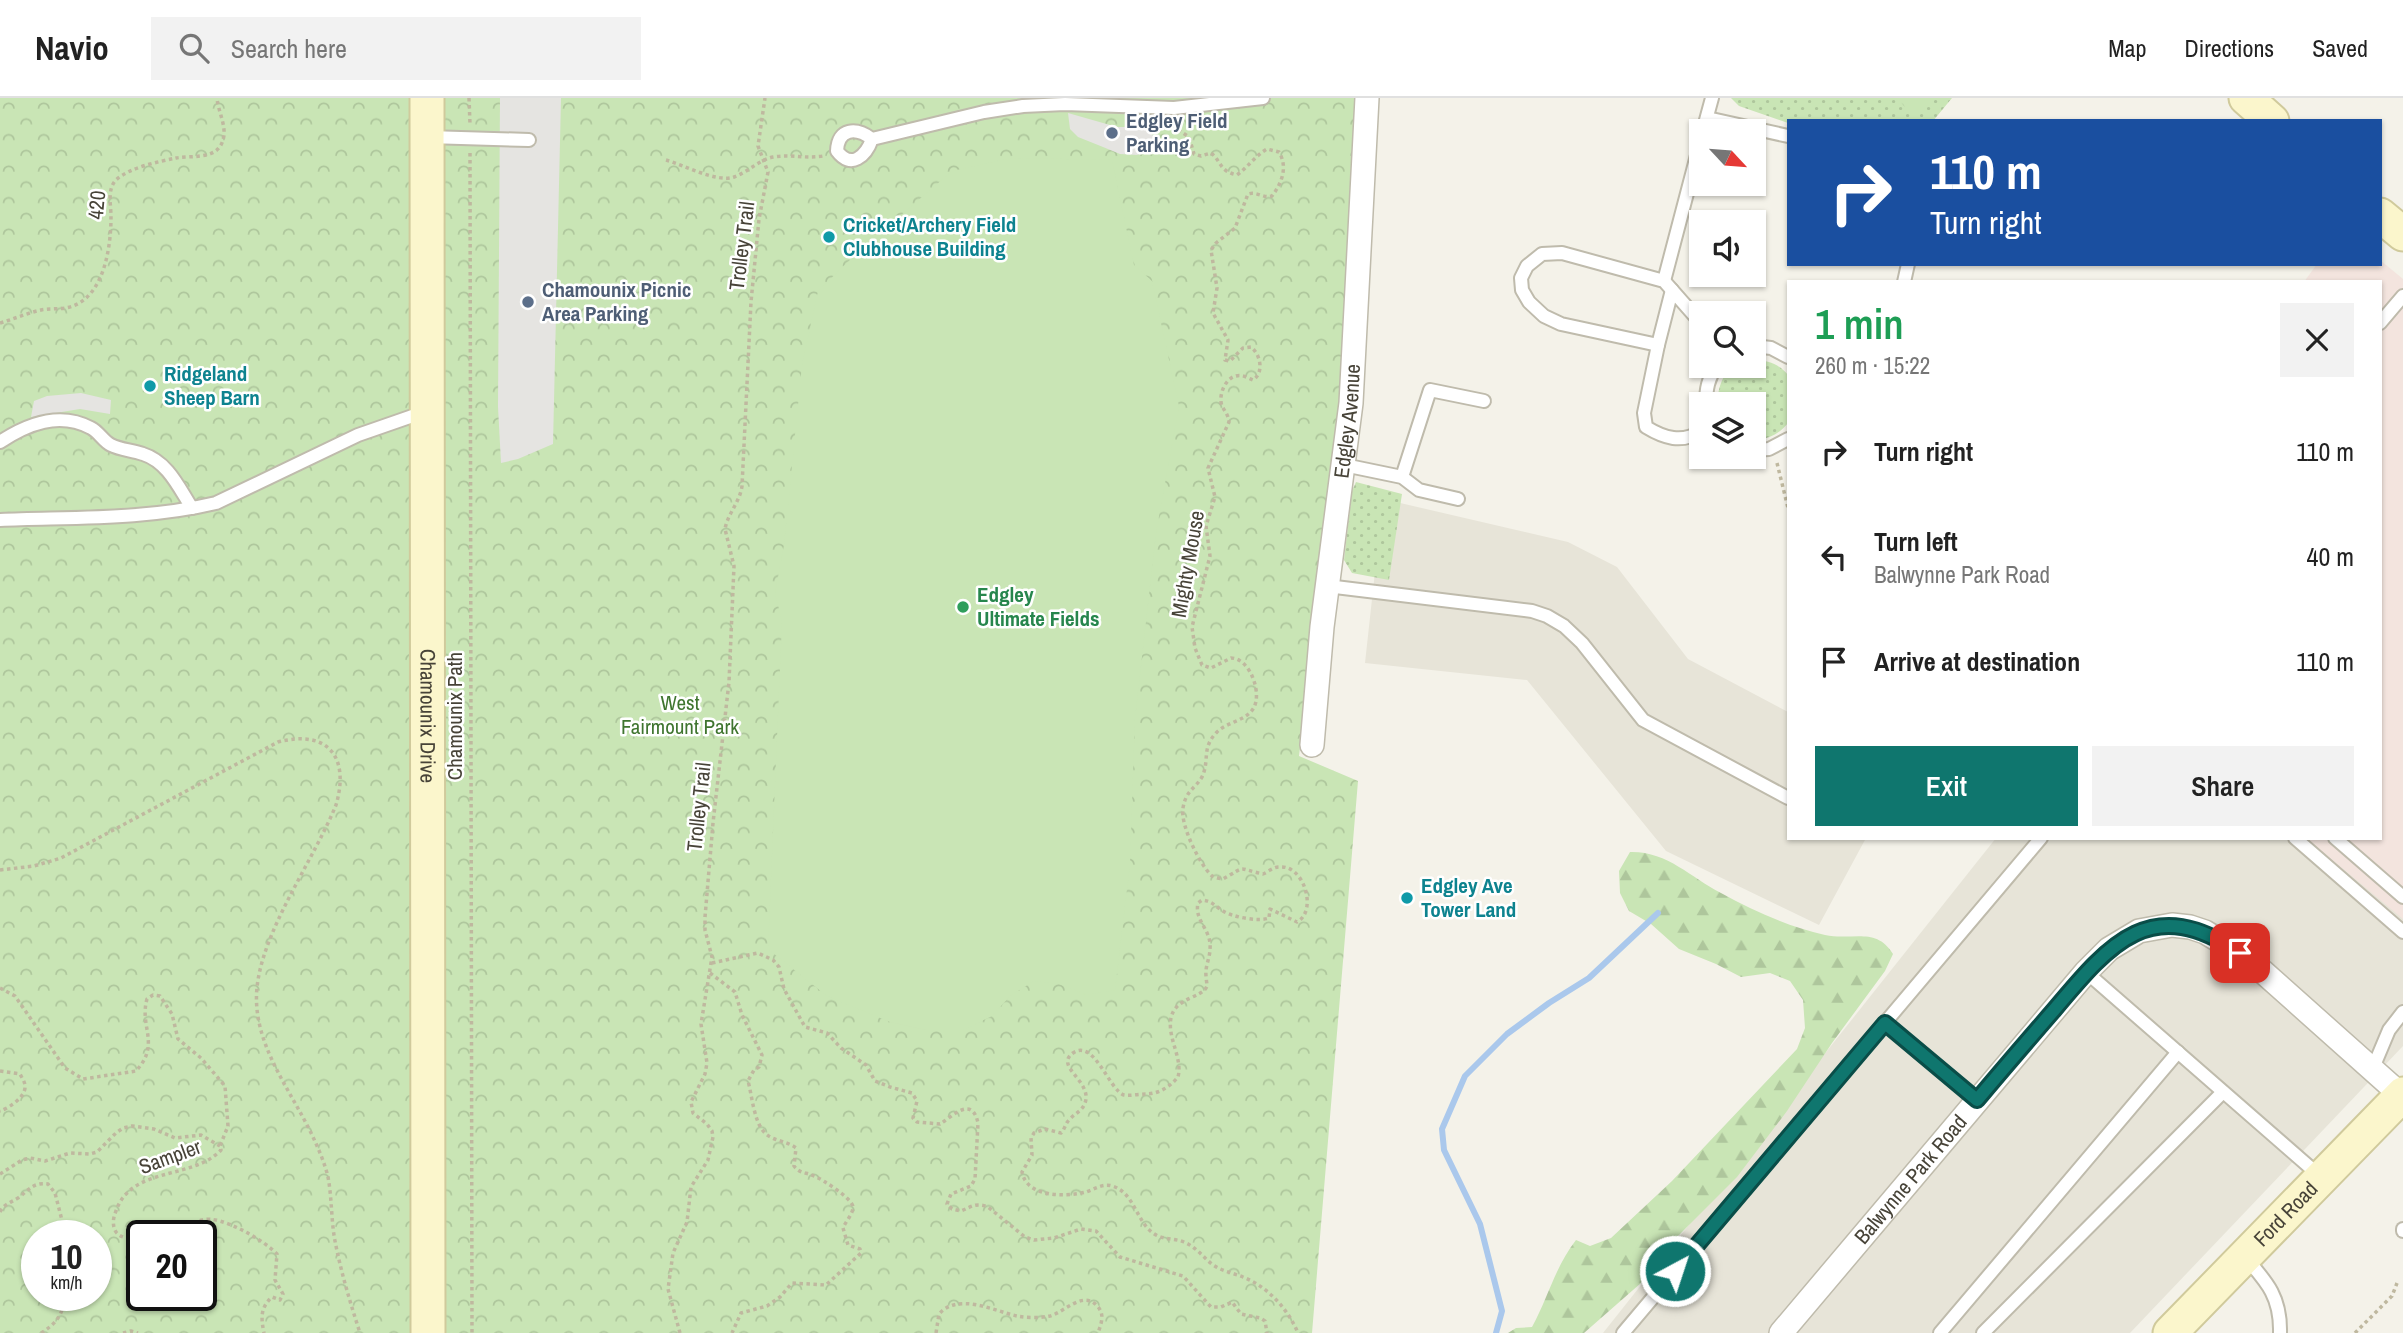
<!DOCTYPE html>
<html lang="en">
<head>
<meta charset="utf-8">
<style>
	:root { --surface:#fff; --page:#f2f2f2; --text:#222; --muted:#767676; --line:#e0e0e0; --accent:#0f766e }
	body { margin:0; font-family:"Archivo Narrow",sans-serif; background:var(--page); color:var(--text); height:100vh; display:flex; flex-direction:column; font-size:26px; white-space:nowrap }
	* { box-sizing:border-box; margin:0 }
	p { font-size:23px; color:var(--muted) }
	.icon { flex:none; width:38px; height:38px; fill:none; stroke:currentColor; stroke-width:2; stroke-linecap:round; stroke-linejoin:round }
	.map { position:relative; flex:1; overflow:hidden }
	.details { position:absolute; left:1787px; top:182px; width:595px; height:560px; display:flex; flex-direction:column; background:var(--surface); border-radius:0px; box-shadow:0 2px 5px #0004 }
	.details>* { flex:none }
	.banner { position:absolute; left:1787px; top:21px; width:595px; height:147px; border-radius:0px; box-shadow:0 2px 5px #0004; background:#1a4fa0; color:#fff; overflow:hidden }
	.needle { width:46px; rotate:116deg }
	.controls { position:absolute; left:1689px; top:21px; display:grid; gap:14px }
	.controls a { display:grid; place-items:center; width:77px; height:77px; border-radius:0px; background:var(--surface); box-shadow:0 2px 5px #0004; font-size:35px }
	.speed { position:absolute; left:21px; top:1122px; display:flex; gap:14px; font-size:35px; font-weight:700; text-align:center }
	.speed>* { display:grid; place-content:center; width:91px; height:91px; border-radius:50%; background:var(--surface); box-shadow:0 2px 5px #0004; line-height:1 }
	.speed small { font-size:18px; font-weight:400 }
	.speed .limit { border:4px solid #111; border-radius:10px; background:#fff; color:#111 }
	.pin { position:absolute; display:grid; place-items:center; width:60px; height:60px; color:#fff; margin:-30px; border-radius:14px; box-shadow:0 4px 10px #0006 }
	.me { position:absolute; width:77px; margin:-38px; rotate:40deg; stroke-linejoin:round; filter:drop-shadow(0 0 5px #0008) }
	.turn { display:flex; align-items:center; gap:24px; height:147px; padding:0 28px; font-size:32px }
	.turn .icon { width:91px; height:91px; stroke-width:2.5 }
	.turn b { display:block; font-size:49px; line-height:60px }
	.round { display:grid; place-items:center; flex:none; width:74px; height:74px; border-radius:0px; background:var(--page) }
	.overview { display:flex; align-items:center; justify-content:space-between; height:119px; padding:0 28px }
	h1 { font-size:42px; font-weight:600; line-height:52px; color:#1e9e55 }
	.cta { display:flex; gap:14px; margin-top:auto; padding:14px 28px }
	.cta a { flex:1; height:80px; border-radius:0px; background:var(--accent); color:#fff; font-size:28px; font-weight:600; line-height:80px; text-align:center }
	.cta a+a { background:var(--page); color:var(--text) }
	ul { padding:0; list-style:none }
	li { display:flex; align-items:center; gap:21px; height:105px; padding:0 28px }
	li div { flex:1 }
	li b { display:block; font-size:26px }
	li em { font-style:normal }
	header { display:flex; align-items:center; gap:42px; box-sizing:border-box; height:98px; padding:0 35px; background:var(--surface); border-bottom:2px solid var(--line) }
	header strong { font-size:33px }
	nav { display:flex; gap:38px; margin-inline-start:auto; font-size:24px }
	.search { width:490px; height:63px; background:var(--page); display:flex; align-items:center; gap:18px; box-sizing:border-box; padding:0 24px; border-radius:0px; color:var(--muted); font-size:26px }
	.map>svg:first-child { display:block }
</style>
</head>
<body>
<header>
<strong>Navio</strong>
<div class="search"><svg class="icon" aria-label="search" viewBox="0 0 24 24"><circle cx="10" cy="10" r="6"/><path d="M15 15l6 6"/></svg>Search here</div>
<nav><a>Map</a><a>Directions</a><a>Saved</a></nav>
</header>
<div class="map">
<svg width="2403" height="1235" viewBox="0 0 2403 1235">
	<defs>
		<pattern id="grass-dots" width="8" height="8" patternUnits="userSpaceOnUse" patternTransform="scale(1.75)"><rect width="8" height="8" fill="#c9e5b5"/><path d="M2 2h.1M6 6h.1" fill="none" stroke="#aec69c" stroke-width="1.8" stroke-linecap="round"/></pattern>
		<pattern id="forest-firs" width="22" height="20" patternUnits="userSpaceOnUse" patternTransform="scale(1.75)"><rect width="22" height="20" fill="#c9e5b5"/><path d="M5 1l3.5 6h-7zM16 11l3.5 6h-7z" fill="#aec69c"/></pattern>
		<pattern id="park-crowns" width="20" height="18" patternUnits="userSpaceOnUse" patternTransform="scale(1.75)"><rect width="20" height="18" fill="#c9e5b5"/><path d="M2 6a3 3 0 1 1 6 0M12 15a3 3 0 1 1 6 0" fill="none" stroke="#aec69c"/></pattern>
	</defs>
	<rect width="100%" height="100%" fill="#f4f2e9"/>
	<g fill="#e7e4d8">
		<polygon points="1383,401 1568,444 1617,469 1688,561 1788,614 1788,740 1866,740 1819,827 1666,753 1527,582 1365,565"/>
		<polygon points="1996,740 2311,740 2403,819 2403,948 2130,1235 1603,1235"/>
	</g>
	<polygon fill="#f3e4de" points="2380,162 2403,181 2403,821 2306,740 2380,740 2380,184 2304,184 2317,166 2380,166"/>
	<g fill="url(#grass-dots)">
		<polygon points="1731,0 1952,0 1933,23 1788,23 1788,25 1739,8"/>
		<path d="M1754 262C1768 262 1779 266 1788 277V325C1779 336 1768 342 1754 341V306H1718C1717 293 1722 274 1735 269 1740 266 1748 268 1754 268Z"/>
		<polygon points="1356,384 1402,396 1389,482 1352,475 1344,462 1352,393"/>
	</g>
	<path fill="url(#forest-firs)" d="M1630 754C1667 753 1690 779 1721 795 1754 813 1789 829 1825 837 1852 843 1876 828 1893 856L1885 873 1832 945 1787 1013 1737 1079 1676 1140 1641 1185 1584 1235H1508L1516 1230 1532 1229C1548 1200 1555 1169 1576 1142L1590 1148 1611 1140 1672 1083 1797 951 1805 930 1803 902 1790 883 1770 875 1741 879 1716 866 1679 851 1651 826 1629 813 1620 795 1619 773Z"/>
	<g fill="url(#park-crowns)" fill-rule="evenodd">
		<path d="M0 0H1360L1343 256 1330 399 1299 658 1358 683 1312 1235H0ZM37 1138H96V1197H37ZM142 1138H201V1197H142Z"/>
		<path d="M1899 0H1932C1924 18 1906 17 1899 0Z"/>
	</g>
	<polygon fill="#c9e5b5" points="1011,60 1112,62 1134,167 1152,183 1179,308 1156,435 1135,621 1130,766 1115,892 1087,897 1059,886 1034,883 1010,898 992,918 963,932 926,932 890,924 827,898 768,851 782,523 775,495 784,447 802,267 818,193 856,156 952,73"/>
	<g fill="#e5e4e1">
		<polygon points="500,0 561,0 553,346 518,361 501,365 498,309"/>
		<polygon points="1068,15 1117,29 1145,29 1162,48 1137,57 1120,56 1103,49 1078,39 1070,31"/>
		<polygon points="81,295 111,302 110,316 80,311 31,319 34,303 47,298"/>
	</g>
	<g fill="none" stroke-linecap="round" stroke-linejoin="round">
		<polyline stroke="#aac8ec" stroke-width="6" points="1496,1235 1502,1213 1480,1126 1444,1052 1442,1031 1465,978 1507,936 1549,905 1589,880 1658,815"/>
		<defs>
			<g id="lane">
				<polyline points="1707,20 1788,38"/>
				<polyline points="1703,33 1712,0"/>
				<polyline points="428,39 529,42"/>
				<path d="M872 41C866 58 851 72 837 53 838 30 856 29 872 41L984 14 1023 8 1065 6 1174 10 1263 0"/>
				<polyline points="1664,183 1701,42"/>
				<polyline points="1904,184 1908,166"/>
				<path d="M1701 225 1664 183 1562 155 1542 156 1527 168 1521 180 1522 192 1529 204 1544 218 1561 226 1658 247 1644 315 1646 329C1664 340 1682 346 1701 333"/>
				<polyline points="2380,225 2403,198"/>
				<polyline points="1658,247 1672,192"/>
				<polyline points="1754,248 1771,250 1788,259"/>
				<path d="M1706 306C1706 291 1708 280 1717 268"/>
				<path d="M0 344C27 326 59 313 91 330 99 334 103 343 111 347 121 352 132 352 143 356 168 364 179 390 192 410"/>
				<polyline points="1754,352 1769,351 1788,341"/>
				<polyline points="1344,367 1402,379 1419,392 1458,401"/>
				<polyline points="1402,379 1430,292 1484,303"/>
				<path d="M0 422C72 419 145 422 216 405L358 337 427 313"/>
				<polyline points="1327,488 1532,513 1547,518 1564,528 1582,545 1643,622 1788,700"/>
				<polyline points="2295,740 2403,834"/>
				<polyline points="2335,740 2403,799"/>
				<polyline points="2086,874 2321,1079"/>
				<polyline points="1885,925 1977,1002"/>
				<polyline points="2373,970 2389,932 2403,914"/>
				<polyline points="2403,1131 2403,1133"/>
				<path d="M2245 1159C2267 1184 2281 1199 2280 1235"/>
				<polyline points="1623,1235 2041,740"/>
				<polyline points="1940,1235 2178,954"/>
				<polyline points="1983,1235 2223,994"/>
			</g>
			<g id="street">
				<path id="s1" d="M1312 647 1322 529 1351 305 1367 0"/>
				<path id="s2" d="M1781 1235 2086 874 2109 851 2139 833 2172 827 2190 829 2205 834 2240 855 2262 873 2401 997"/>
			</g>
			<g id="secondary">
				<path id="s3" d="M427 0 428 1235"/>
				<polyline points="2246,0 2272,23"/>
				<polyline points="2380,117 2403,136"/>
				<path id="s4" d="M2170 1235 2403 996"/>
			</g>
		</defs>
		<use href="#lane" stroke="#bfbbac" stroke-width="16"/>
		<use href="#street" stroke="#bfbbac" stroke-width="26"/>
		<use href="#secondary" stroke="#d0ca9c" stroke-width="37"/>
		<g stroke="#bfb89f" stroke-width="3.5" stroke-dasharray="3.5 3.5" stroke-linecap="butt">
			<polyline points="469,0 470,26"/>
			<path d="M1174 26 1177 31 1189 39 1194 56 1201 58 1211 55C1222 64 1219 73 1237 77 1248 69 1255 58 1267 51L1279 54C1288 69 1282 85 1272 98 1264 101 1257 93 1248 96L1235 130 1216 145 1211 152 1217 190 1213 215 1228 242 1225 262 1230 263 1243 250 1251 249C1261 257 1264 275 1253 282 1248 280 1242 276 1236 278 1225 280 1218 298 1222 308 1225 314 1228 316 1229 324L1208 370 1215 399 1206 428 1210 458 1192 529 1195 550 1202 567 1211 570 1231 560C1250 560 1263 596 1253 611 1245 623 1227 624 1217 634 1201 650 1210 662 1202 679 1195 691 1186 692 1183 710 1180 727 1200 767 1212 778 1214 779 1221 781 1223 781 1248 767 1235 770 1263 776 1268 774 1273 769 1279 769 1304 766 1318 813 1297 824L1270 811 1269 820C1259 824 1232 819 1223 813 1215 808 1212 803 1202 802L1198 805C1194 823 1212 832 1210 851 1210 860 1205 868 1206 878 1206 880 1207 886 1207 888 1203 900 1175 899 1171 920 1167 940 1183 960 1178 979 1170 989 1158 996 1146 996 1139 996 1130 998 1124 997 1109 992 1094 940 1073 955 1055 968 1088 981 1086 1001 1084 1013 1076 1014 1069 1022 1065 1026 1065 1031 1061 1035L1045 1031 1034 1035 1031 1040 1032 1057 1022 1074C1027 1100 1066 1099 1086 1094 1095 1091 1103 1085 1112 1088 1134 1094 1136 1123 1153 1135 1162 1142 1174 1140 1184 1144 1196 1149 1203 1159 1213 1167 1222 1173 1233 1175 1243 1179 1268 1189 1288 1211 1298 1235"/>
			<polyline points="470,55 472,1235"/>
			<path d="M666 62C684 67 717 85 734 79 748 74 759 62 773 59 790 56 806 61 823 58"/>
			<path d="M0 225C14 221 27 215 41 212 51 210 63 212 73 208 105 196 111 147 111 119 111 107 107 91 116 82 130 69 158 64 176 60 194 57 221 63 224 37 225 25 218 12 217 0"/>
			<polyline points="1777,365 1788,410"/>
			<path d="M0 772 34 768 61 760 278 644C328 631 350 659 336 707 314 761 267 826 258 882 248 941 289 988 313 1039 319 1052 325 1066 328 1079 332 1100 331 1122 335 1143 341 1174 350 1204 360 1235"/>
			<path d="M712 865 758 855 773 862 779 869 784 891 805 929 827 935 841 950 866 967 875 983 890 989 912 995 917 1003 913 1020 917 1024 940 1026C953 1018 972 997 978 1025L975 1081 971 1088 951 1096 947 1106 952 1111 961 1113C971 1109 976 1104 988 1109L1025 1139 1034 1142 1054 1140 1081 1131 1096 1133 1120 1159 1183 1178 1211 1209H1221L1232 1204 1241 1216 1260 1220 1265 1223 1267 1235"/>
			<path d="M710 875 735 894 742 917 762 957 759 969 754 972 748 983C752 997 754 1026 766 1036 774 1043 787 1043 796 1050L794 1068C800 1076 806 1074 814 1078 822 1081 853 1101 853 1109 853 1116 846 1123 843 1130L848 1147 860 1151 861 1155 826 1187 792 1185 780 1199 767 1208 741 1215 732 1235"/>
			<path d="M0 890 15 898 65 970 83 981 136 973C161 946 139 929 147 901L153 897 160 898 172 916 178 941 201 960 225 988 228 1028 220 1048 221 1052C193 1082 131 1068 116 1113 113 1120 112 1127 116 1134 122 1142 133 1140 142 1140"/>
			<path d="M0 973 20 976C22 980 25 984 25 988 26 999 9 1010 0 1013"/>
			<polyline points="0,1076 22,1062 30,1060 45,1063 70,1055 90,1056 97,1054 116,1035 123,1030 132,1028 154,1031 175,1040 201,1037 220,1048"/>
			<path d="M0 1114C4 1106 10 1105 18 1100 29 1092 33 1084 48 1086L55 1095 66 1138"/>
			<path d="M161 1138C177 1136 187 1126 202 1122 220 1116 265 1143 277 1156L275 1182 283 1196 280 1202 272 1199C260 1210 261 1220 264 1235"/>
			<path d="M41 1235C55 1227 66 1214 63 1197"/>
			<polyline points="123,1235 131,1233 138,1235"/>
			<path d="M680 1235 668 1191 673 1155 687 1124 691 1089 708 1062 713 1039 712 1033 707 1026 693 1015 691 1004 705 976 707 965 701 926 712 859 705 832V819L713 725 729 584 734 468 725 431C728 415 740 404 742 388L751 204 759 121 768 74 758 48 765 0"/>
			<path d="M936 1235 939 1216C958 1194 994 1213 1017 1218 1027 1220 1040 1220 1050 1218 1065 1214 1084 1191 1098 1209 1105 1217 1101 1226 1098 1235"/>
			<polyline points="2355,1235 2392,1198 2397,1185"/>
		</g>
		<use href="#lane" stroke="#fff" stroke-width="12"/>
		<use href="#street" stroke="#fff" stroke-width="23"/>
		<use href="#secondary" stroke="#fbf6cc" stroke-width="33"/>
	</g>
	<g fill="none" stroke-linecap="round" stroke-linejoin="round">
		<defs>
			<path id="route" d="M1675 1173 1885 925 1977 1002C2002 972 2028 942 2054 912 2111 844 2152 795 2240 855"/>
		</defs>
		<use href="#route" stroke="#0a4d48" stroke-width="18"/>
		<use href="#route" stroke="#0f766e" stroke-width="12"/>
	</g>
	<g fill="#5c6f8a" stroke="#fff" stroke-width="2.5">
		<circle cx="1112" cy="35" r="7"/>
		<circle cx="528" cy="204" r="7"/>
	</g>
	<g fill="#0f9aa8" stroke="#fff" stroke-width="2.5">
		<circle cx="829" cy="139" r="7"/>
		<circle cx="150" cy="288" r="7"/>
		<circle cx="1407" cy="800" r="7"/>
	</g>
	<circle fill="#2e9e5b" stroke="#fff" stroke-width="2.5" cx="963" cy="509" r="7"/>
	<g text-anchor="middle" stroke-width="5" stroke-linejoin="round" paint-order="stroke">
		<g font-size="21" font-weight="bold" fill="#4e5e75" stroke="#fff" text-anchor="start">
			<text x="1126" y="30">Edgley Field<tspan x="1126" dy="24">Parking</tspan></text>
			<text x="542" y="199">Chamounix Picnic<tspan x="542" dy="24">Area Parking</tspan></text>
		</g>
		<g font-size="21" fill="#474338" stroke="#fff">
			<text transform="translate(97 107) rotate(-85)" y="7">420</text>
			<text transform="translate(742 148) rotate(-83)" y="7">Trolley Trail</text>
			<text dy="7" stroke="none"><textPath href="#s1" startOffset="326">Edgley Avenue</textPath></text>
			<text transform="translate(1188 466) rotate(-80)" y="7">Mighty Mouse</text>
			<text dy="7" stroke="none"><textPath href="#s3" startOffset="618">Chamounix Drive</textPath></text>
			<text transform="translate(455 618) rotate(-90)" y="7">Chamounix Path</text>
			<text transform="translate(699 709) rotate(-84)" y="7">Trolley Trail</text>
			<text transform="translate(170 1059) rotate(-20)" y="7">Sampler</text>
			<text dy="7" stroke="none"><textPath href="#s2" startOffset="201">Balwynne Park Road</textPath></text>
			<text dy="7" stroke="none"><textPath href="#s4" startOffset="166">Ford Road</textPath></text>
		</g>
		<g font-size="21" font-weight="bold" fill="#0d838f" stroke="#fff" text-anchor="start">
			<text x="843" y="134">Cricket/Archery Field<tspan x="843" dy="24">Clubhouse Building</tspan></text>
			<text x="164" y="283">Ridgeland<tspan x="164" dy="24">Sheep Barn</tspan></text>
			<text x="1421" y="795">Edgley Ave<tspan x="1421" dy="24">Tower Land</tspan></text>
		</g>
		<g font-size="21" font-weight="bold" fill="#27864d" stroke="#fff" text-anchor="start">
			<text x="977" y="504">Edgley<tspan x="977" dy="24">Ultimate Fields</tspan></text>
		</g>
		<g font-size="21" fill="#3f752f" stroke="#fff">
			<text x="680" y="612">West<tspan x="680" dy="24">Fairmount Park</tspan></text>
		</g>
	</g>
</svg>
<div class="controls">
<a><svg class="needle" viewBox="-14 -14 28 28"><path d="M0-13l5 13h-10z" fill="#e53935"/><path d="M0 13l5-13h-10z" fill="#767676"/></svg></a>
<a><svg class="icon" aria-label="sound" viewBox="0 0 24 24"><path d="M4 9h4l5-4v14l-5-4H4zM17 9q2 3 0 6"/></svg></a>
<a><svg class="icon" aria-label="search" viewBox="0 0 24 24"><circle cx="10" cy="10" r="6"/><path d="M15 15l6 6"/></svg></a>
<a><svg class="icon" aria-label="layers" viewBox="0 0 24 24"><path d="M12 4l9 5-9 5-9-5zM3 14l9 5 9-5"/></svg></a>
</div>
<div class="speed"><div>10<small>km/h</small></div><div class="limit">20</div></div>
<div class="pin" style="left:2240px;top:855px;background:#d93025"><svg class="icon" aria-label="arrive" viewBox="0 0 24 24"><path d="M6 21V4h12l-3 4 3 4H6"/></svg></div>
<svg class="me" style="left:1675px;top:1173px" viewBox="-20 -20 40 40"><circle r="17" fill="#0f766e" stroke="#fff" stroke-width="3"/><path d="M0-11L8 9 0 5-8 9z" fill="#fff"/></svg>
<div class="banner">
<div class="turn"><svg class="icon" aria-label="right" viewBox="0 0 24 24"><path d="M7 20v-9h11M14 6l5 5-5 5"/></svg><div><b>110 m</b>Turn right</div></div>
</div>
<section class="details">
<div class="overview"><div><h1>1 min</h1><p>260 m · 15:22</p></div><a class="round"><svg class="icon" aria-label="close" viewBox="0 0 24 24"><path d="M6 6l12 12M18 6L6 18"/></svg></a></div>
<ul>
<li><svg class="icon" aria-label="right" viewBox="0 0 24 24"><path d="M7 20v-9h11M14 6l5 5-5 5"/></svg><div><b>Turn right</b></div><em>110 m</em></li>
<li><svg class="icon" aria-label="left" viewBox="0 0 24 24"><path d="M17 20v-9H6M10 6l-5 5 5 5"/></svg><div><b>Turn left</b><p>Balwynne Park Road</p></div><em>40 m</em></li>
<li><svg class="icon" aria-label="arrive" viewBox="0 0 24 24"><path d="M6 21V4h12l-3 4 3 4H6"/></svg><div><b>Arrive at destination</b></div><em>110 m</em></li>
</ul>
<div class="cta"><a>Exit</a><a>Share</a></div>
</section>
</div>
</body>
</html>
